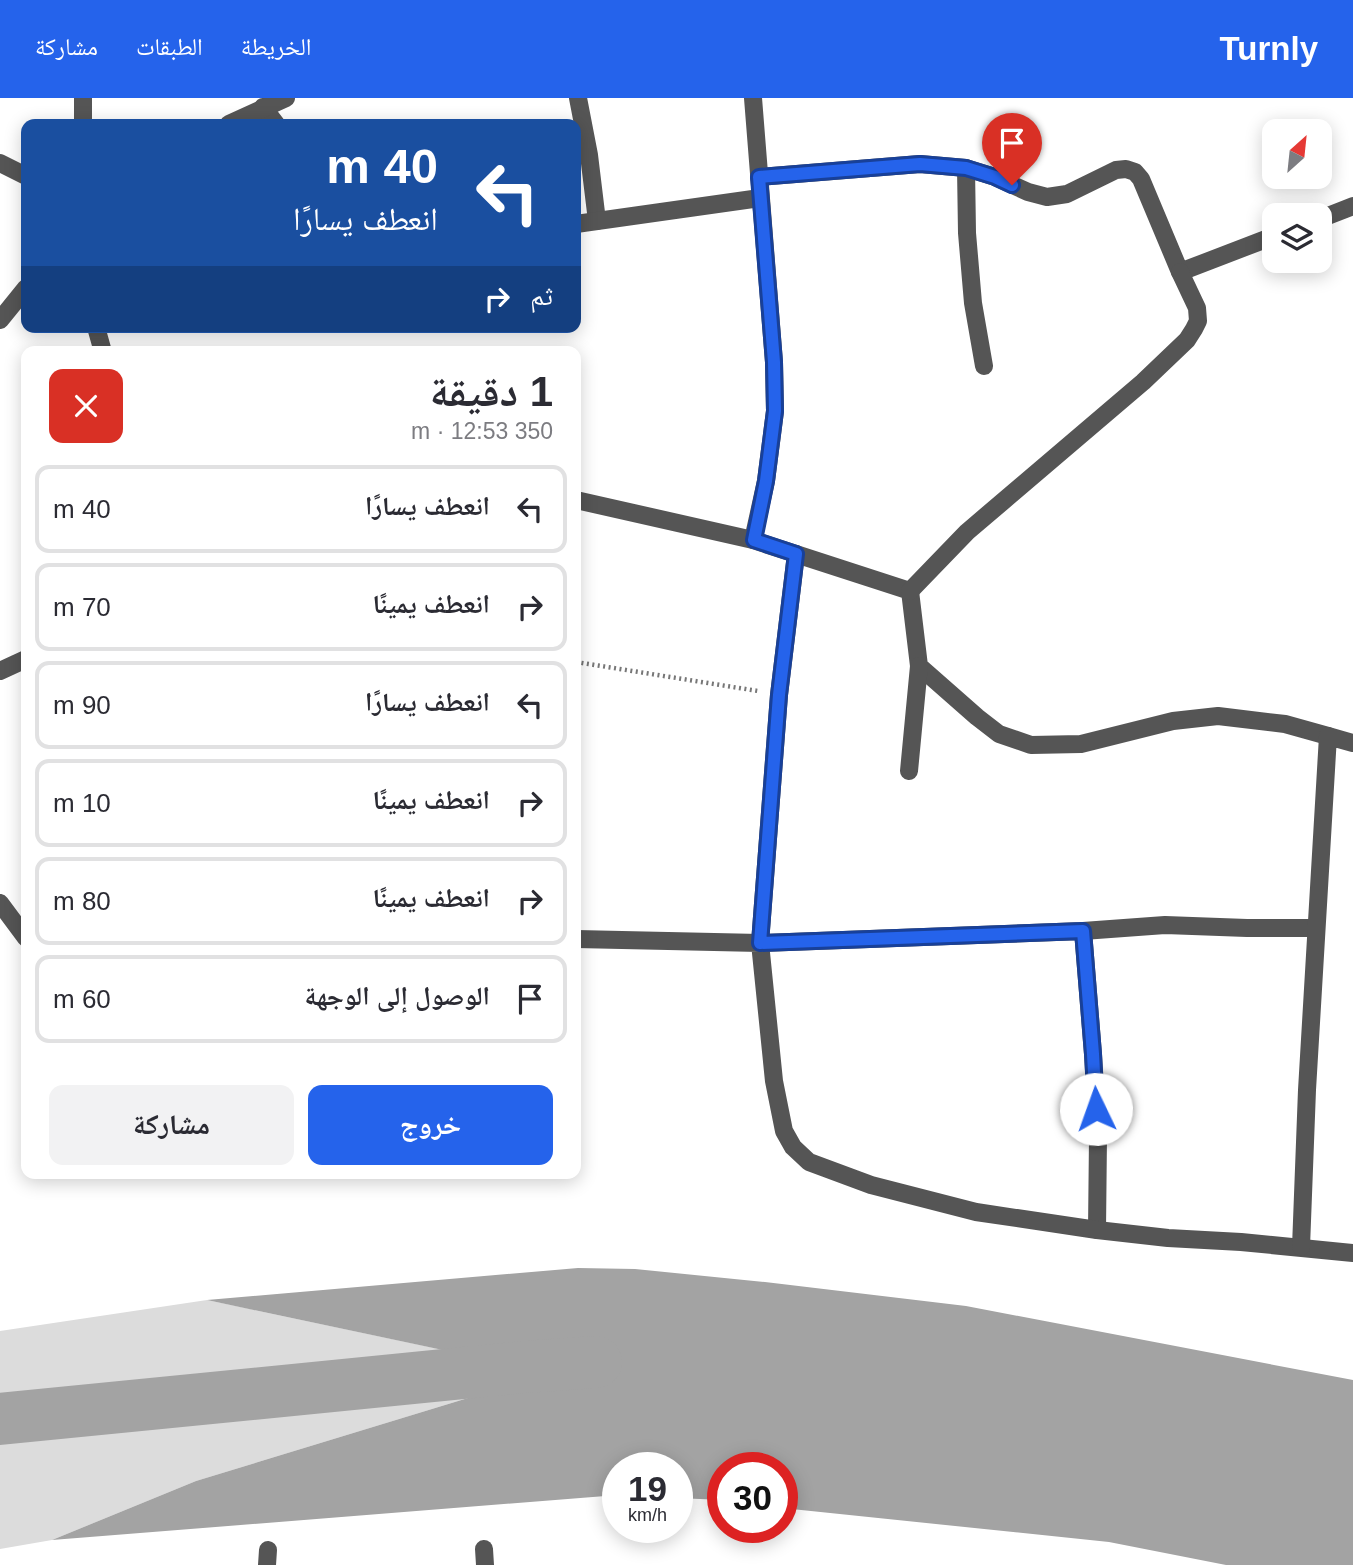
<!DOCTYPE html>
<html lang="ar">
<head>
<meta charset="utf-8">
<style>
	:root { --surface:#fff; --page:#f2f2f3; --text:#2b2b33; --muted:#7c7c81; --line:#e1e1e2; --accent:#2563eb }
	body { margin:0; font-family:Arial,"Noto Naskh Arabic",sans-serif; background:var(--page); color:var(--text); direction:rtl; height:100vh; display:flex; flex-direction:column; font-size:26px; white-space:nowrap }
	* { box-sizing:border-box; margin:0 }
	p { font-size:23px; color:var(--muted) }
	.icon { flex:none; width:38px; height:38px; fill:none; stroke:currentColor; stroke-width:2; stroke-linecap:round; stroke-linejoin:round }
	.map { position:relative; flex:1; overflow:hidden; direction:ltr }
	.panel { position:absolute; left:21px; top:248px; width:560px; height:833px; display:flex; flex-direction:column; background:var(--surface); border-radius:14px; box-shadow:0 4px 18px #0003; direction:rtl }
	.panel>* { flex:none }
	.guide { position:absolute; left:21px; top:21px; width:560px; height:214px; border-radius:14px; box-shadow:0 4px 18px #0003; direction:rtl; background:#1a4fa0; color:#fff; overflow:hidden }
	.needle { width:46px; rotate:27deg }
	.buttons { position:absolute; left:1262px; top:21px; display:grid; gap:14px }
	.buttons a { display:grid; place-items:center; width:70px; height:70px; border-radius:14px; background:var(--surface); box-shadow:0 4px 18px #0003; font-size:35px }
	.speed { position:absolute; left:602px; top:1354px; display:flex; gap:14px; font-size:35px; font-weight:700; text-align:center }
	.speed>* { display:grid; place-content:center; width:91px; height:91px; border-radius:50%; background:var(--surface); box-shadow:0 4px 18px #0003; line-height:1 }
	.speed small { font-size:18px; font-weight:400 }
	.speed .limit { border:10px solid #d22; background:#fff; color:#111 }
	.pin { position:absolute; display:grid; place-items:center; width:60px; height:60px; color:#fff; margin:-72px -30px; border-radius:50% 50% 50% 0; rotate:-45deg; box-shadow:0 0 7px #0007 }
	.pin .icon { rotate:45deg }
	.me { position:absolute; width:77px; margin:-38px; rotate:357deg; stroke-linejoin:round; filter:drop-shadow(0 0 5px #0008) }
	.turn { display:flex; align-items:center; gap:24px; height:147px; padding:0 28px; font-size:32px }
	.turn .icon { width:91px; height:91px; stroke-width:2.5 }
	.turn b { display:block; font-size:49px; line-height:60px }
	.then { display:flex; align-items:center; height:66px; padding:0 28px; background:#0003; gap:14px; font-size:26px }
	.round { display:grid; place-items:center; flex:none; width:74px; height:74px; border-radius:14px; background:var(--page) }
	.headline { display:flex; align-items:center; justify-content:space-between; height:119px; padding:0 28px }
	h1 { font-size:42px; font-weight:700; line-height:52px }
	.action { display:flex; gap:14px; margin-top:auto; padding:14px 28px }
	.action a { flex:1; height:80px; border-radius:14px; background:var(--accent); color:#fff; font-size:28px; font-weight:700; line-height:80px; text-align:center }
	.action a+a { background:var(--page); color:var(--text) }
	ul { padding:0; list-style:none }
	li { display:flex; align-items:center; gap:21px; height:88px; margin:0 14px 10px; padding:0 14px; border:4px solid var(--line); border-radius:14px }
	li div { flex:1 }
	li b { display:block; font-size:26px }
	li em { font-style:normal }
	header { display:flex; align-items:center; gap:42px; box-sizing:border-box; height:98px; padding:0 35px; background:var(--accent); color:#fff }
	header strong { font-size:33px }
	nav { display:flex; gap:38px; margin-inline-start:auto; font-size:24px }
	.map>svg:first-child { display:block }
</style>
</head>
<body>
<header>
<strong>Turnly</strong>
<nav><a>الخريطة</a><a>الطبقات</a><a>مشاركة</a></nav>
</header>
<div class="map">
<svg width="1353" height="1467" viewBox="0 0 1353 1467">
	<rect width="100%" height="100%" fill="#fff"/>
	<polygon fill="#dcdcdc" points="207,1202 524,1269 468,1300 196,1383 52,1442 0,1451 0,1233"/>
	<polygon fill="#a3a3a3" points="578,1170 635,1171 765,1184 966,1208 1353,1282 1353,1467 1226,1467 1109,1444 782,1410 782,1370 723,1370 723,1402 677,1400 677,1370 618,1370 618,1397 52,1442 196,1383 468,1300 523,1269 207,1202"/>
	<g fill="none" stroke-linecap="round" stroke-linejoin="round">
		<polyline stroke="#a3a3a3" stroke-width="52" points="0,1321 524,1269 596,1264"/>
		<polyline stroke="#777" stroke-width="4.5" stroke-dasharray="2 3.5" stroke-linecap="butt" points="576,564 758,593"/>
		<g stroke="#555" stroke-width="18">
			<polyline points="578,0 589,57 597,123"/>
			<polyline points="753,0 774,264 775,313 766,383 753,442 910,493 919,568 977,619 999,636 1031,647 1081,646 1173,623 1218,618 1285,626 1328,638"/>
			<polyline points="263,9 276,26"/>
			<polyline points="83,26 83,0"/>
			<polyline points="229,26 286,0"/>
			<polyline points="0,65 26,78"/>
			<polyline points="966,70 967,135 973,205 984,268"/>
			<polyline points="759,79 920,66 966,70 995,79 1028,94 1047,99 1067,96 1116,72 1126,71 1135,74 1141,81 1180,174 1274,138"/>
			<polyline points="1320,121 1353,108"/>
			<polyline points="576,126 760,100"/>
			<polyline points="0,222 26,190"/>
			<polyline points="96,229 103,254"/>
			<polyline points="576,402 753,442"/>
			<polyline points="796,456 779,597 760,845 1083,833 1165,827 1247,830 1316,830"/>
			<polyline points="910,493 967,434 1143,284 1187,242 1194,231 1198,223 1197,210 1180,174"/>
			<polyline points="0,573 26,561"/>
			<polyline points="909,673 919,568"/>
			<polyline points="0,805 26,840"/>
			<polyline points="1083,833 1093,956 1098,1039 1097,1132"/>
			<polyline points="576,841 760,845 774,983 784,1033 793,1049 809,1064 871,1087 976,1114 1097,1132 1168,1140 1241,1144 1353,1155"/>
			<polyline points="1301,1149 1307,992 1328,638 1353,645"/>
			<polyline points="484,1451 485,1467"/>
			<polyline points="267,1467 268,1452"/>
		</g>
	</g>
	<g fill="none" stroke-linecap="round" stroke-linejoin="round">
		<defs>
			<polyline id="route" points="1012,87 995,79 966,70 920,66 759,79 774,264 775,313 766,383 754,442 796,456 779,597 760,845 1083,833 1093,956 1096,1011"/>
		</defs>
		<use href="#route" stroke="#184099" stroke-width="18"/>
		<use href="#route" stroke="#2563eb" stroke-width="12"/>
	</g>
</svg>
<div class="buttons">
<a><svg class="needle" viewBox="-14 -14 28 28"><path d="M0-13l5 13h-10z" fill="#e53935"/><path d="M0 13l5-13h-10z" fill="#7c7c81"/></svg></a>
<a><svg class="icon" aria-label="layers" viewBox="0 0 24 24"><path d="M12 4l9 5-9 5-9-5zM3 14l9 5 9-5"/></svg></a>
</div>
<div class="speed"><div>19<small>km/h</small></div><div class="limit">30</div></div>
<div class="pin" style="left:1012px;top:87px;background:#d93025"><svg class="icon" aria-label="arrive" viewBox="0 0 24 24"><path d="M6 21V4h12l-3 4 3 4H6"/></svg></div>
<svg class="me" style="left:1096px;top:1011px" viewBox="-20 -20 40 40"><circle r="19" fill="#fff"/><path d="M0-13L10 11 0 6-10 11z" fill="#2563eb"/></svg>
<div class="guide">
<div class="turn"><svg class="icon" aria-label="left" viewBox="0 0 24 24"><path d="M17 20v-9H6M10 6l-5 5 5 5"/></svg><div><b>40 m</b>انعطف يسارًا</div></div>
<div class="then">ثم<svg class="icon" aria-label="right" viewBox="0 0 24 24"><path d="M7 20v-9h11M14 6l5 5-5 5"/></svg></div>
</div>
<section class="panel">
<div class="headline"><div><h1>1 دقيقة</h1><p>350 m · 12:53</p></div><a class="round" style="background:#d93025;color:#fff"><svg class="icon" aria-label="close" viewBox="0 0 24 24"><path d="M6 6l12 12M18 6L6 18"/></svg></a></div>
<ul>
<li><svg class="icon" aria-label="left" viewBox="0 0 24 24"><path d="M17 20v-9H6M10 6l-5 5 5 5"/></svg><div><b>انعطف يسارًا</b></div><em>40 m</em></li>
<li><svg class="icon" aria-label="right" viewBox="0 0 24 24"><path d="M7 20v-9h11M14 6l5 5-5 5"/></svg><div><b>انعطف يمينًا</b></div><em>70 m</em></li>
<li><svg class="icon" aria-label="left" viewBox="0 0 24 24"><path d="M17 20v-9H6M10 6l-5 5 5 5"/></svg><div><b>انعطف يسارًا</b></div><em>90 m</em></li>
<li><svg class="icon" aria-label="right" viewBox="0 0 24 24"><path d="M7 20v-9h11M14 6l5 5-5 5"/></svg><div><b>انعطف يمينًا</b></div><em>10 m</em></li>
<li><svg class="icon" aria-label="right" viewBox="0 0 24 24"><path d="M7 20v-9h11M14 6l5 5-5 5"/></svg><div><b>انعطف يمينًا</b></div><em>80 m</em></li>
<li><svg class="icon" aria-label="arrive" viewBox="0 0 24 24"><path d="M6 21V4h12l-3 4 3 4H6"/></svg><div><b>الوصول إلى الوجهة</b></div><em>60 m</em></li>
</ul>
<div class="action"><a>خروج</a><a>مشاركة</a></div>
</section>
</div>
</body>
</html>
